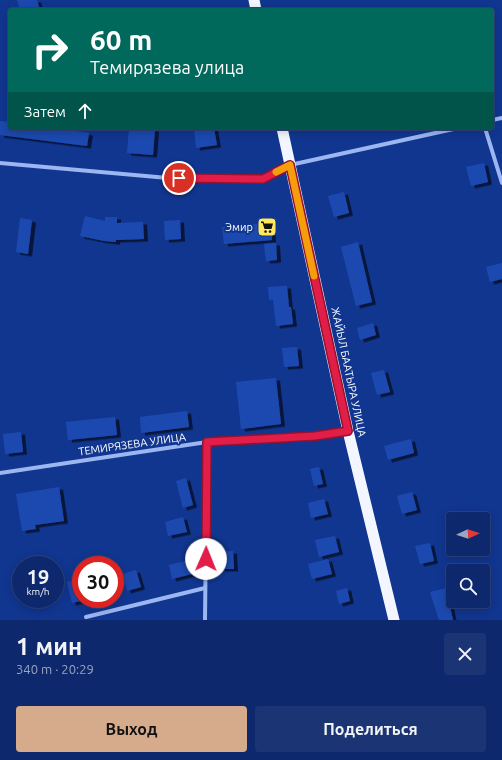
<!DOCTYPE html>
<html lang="ru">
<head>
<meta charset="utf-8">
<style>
	:root { --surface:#0d286c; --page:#1b3474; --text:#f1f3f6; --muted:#9aa6c2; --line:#2d447f; --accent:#d6ab8b }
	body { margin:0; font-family:Ubuntu,sans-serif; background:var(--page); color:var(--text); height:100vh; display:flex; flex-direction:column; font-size:15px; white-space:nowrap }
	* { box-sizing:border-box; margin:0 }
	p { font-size:13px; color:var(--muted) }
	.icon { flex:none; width:22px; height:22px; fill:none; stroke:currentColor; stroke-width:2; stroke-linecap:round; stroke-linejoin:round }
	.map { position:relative; height:620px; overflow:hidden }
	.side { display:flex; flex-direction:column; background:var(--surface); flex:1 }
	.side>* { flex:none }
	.banner { position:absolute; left:8px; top:8px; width:486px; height:122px; border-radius:4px; box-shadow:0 2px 10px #0003,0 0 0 1px var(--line); background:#00695c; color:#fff; overflow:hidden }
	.needle { width:26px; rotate:86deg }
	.controls { position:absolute; left:446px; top:512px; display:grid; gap:8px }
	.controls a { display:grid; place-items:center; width:44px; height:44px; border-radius:4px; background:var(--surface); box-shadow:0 2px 10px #0003,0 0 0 1px var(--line); font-size:20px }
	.speed { position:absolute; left:12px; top:556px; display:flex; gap:8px; font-size:20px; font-weight:700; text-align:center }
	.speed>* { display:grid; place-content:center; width:52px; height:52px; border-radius:50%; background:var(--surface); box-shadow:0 2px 10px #0003,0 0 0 1px var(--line); line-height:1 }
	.speed small { font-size:10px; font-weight:400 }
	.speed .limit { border:6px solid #d22; background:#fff; color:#111 }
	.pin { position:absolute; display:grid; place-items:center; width:34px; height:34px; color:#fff; margin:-17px; border:2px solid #fff; border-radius:50%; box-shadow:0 1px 4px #0007 }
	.me { position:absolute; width:44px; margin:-22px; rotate:1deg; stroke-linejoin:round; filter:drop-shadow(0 0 3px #0008) }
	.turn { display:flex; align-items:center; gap:14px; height:84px; padding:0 16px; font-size:18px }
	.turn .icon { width:52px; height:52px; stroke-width:2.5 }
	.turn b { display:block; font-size:28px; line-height:34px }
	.then { display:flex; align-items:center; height:38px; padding:0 16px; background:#0003; gap:8px; font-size:15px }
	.round { display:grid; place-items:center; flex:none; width:42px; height:42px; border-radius:4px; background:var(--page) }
	.headline { display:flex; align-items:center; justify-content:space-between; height:68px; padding:0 16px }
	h1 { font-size:24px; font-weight:700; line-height:30px }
	.button { display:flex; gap:8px; margin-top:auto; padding:8px 16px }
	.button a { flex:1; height:46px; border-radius:4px; background:var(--accent); color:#111; font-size:16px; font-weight:700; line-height:46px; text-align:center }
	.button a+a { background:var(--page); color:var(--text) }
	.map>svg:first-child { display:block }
</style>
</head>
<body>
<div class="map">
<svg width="502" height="620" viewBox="0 0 502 620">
	<defs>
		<filter id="shadow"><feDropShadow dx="4" dy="2.5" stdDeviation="0" flood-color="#0009"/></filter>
	</defs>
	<rect width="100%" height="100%" fill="#113690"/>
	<g fill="#1f4aaf" filter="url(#shadow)">
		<polygon points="17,0 37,0 40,10 20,10"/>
		<polygon points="0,121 10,122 10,128 54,128 89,133 87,146 0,135"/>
		<polygon points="129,128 155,129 153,155 127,153"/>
		<polygon points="194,128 214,128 217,145 196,148"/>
		<polygon points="484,163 488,182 471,186 466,167"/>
		<polygon points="344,192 349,213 334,217 328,196"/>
		<polygon points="85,216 105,221 105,217 117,217 117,223 143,222 144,239 116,240 116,242 104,241 80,236"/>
		<polygon points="20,218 32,220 28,254 16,252"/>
		<polygon points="180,220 181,239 165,240 164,221"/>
		<polygon points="271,223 272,240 224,244 222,227"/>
		<polygon points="358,242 372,302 356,306 341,247"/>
		<polygon points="276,243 277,260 266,261 264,244"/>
		<polygon points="502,263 502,279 490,282 486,267"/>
		<polygon points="287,286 289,307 291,307 293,324 276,326 273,300 269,300 268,287"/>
		<polygon points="373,323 376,335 360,340 357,328"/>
		<polygon points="297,347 299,366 284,367 282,348"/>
		<polygon points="384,370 390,392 377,395 371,373"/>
		<polygon points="276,378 281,424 241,429 236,382"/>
		<polygon points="187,411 189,427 141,433 140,417"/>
		<polygon points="115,417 117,435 68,440 66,422"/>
		<polygon points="21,432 23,452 5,454 3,434"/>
		<polygon points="411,439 414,453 388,460 384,446"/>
		<polygon points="319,467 323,484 314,486 310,469"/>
		<polygon points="186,478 193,505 183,508 176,481"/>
		<polygon points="59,487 64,521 35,525 36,529 22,531 16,494"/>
		<polygon points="412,492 417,510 402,514 397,496"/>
		<polygon points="324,499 328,514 311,518 308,503"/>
		<polygon points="183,517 187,532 168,536 165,522"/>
		<polygon points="335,536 339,552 319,557 315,540"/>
		<polygon points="430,543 434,561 420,564 415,546"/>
		<polygon points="233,551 234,569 221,569 221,552"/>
		<polygon points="328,559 332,574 312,579 308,564"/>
		<polygon points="189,560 192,574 172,579 169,565"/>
		<polygon points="136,570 141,587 127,591 123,574"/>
		<polygon points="81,579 81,601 72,603 67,582"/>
		<polygon points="347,588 350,601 339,604 336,591"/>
		<polygon points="446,588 453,620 439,620 430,592"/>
	</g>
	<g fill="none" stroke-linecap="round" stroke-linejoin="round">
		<g stroke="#9cb6f2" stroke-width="4">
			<polyline points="492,120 502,118"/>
			<polyline points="485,128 502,183"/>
			<polyline points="0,163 179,179 263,179 290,165 458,128"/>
			<polyline points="0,473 207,442 315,436 348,431"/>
			<polyline points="86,617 205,588"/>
			<polyline points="205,620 207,442"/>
		</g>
		<g stroke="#f3f6ff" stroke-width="11">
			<polyline points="254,0 256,10"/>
			<polyline points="282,128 348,431 394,620"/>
		</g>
	</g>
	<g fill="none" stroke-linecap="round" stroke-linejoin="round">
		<defs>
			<polyline id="route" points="179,178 263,179 290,165 348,431 315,436 207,442 206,559"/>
		</defs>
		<use href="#route" stroke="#92132f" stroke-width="10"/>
		<use href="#route" stroke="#e11d48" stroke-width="7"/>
		<polyline stroke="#f59e0b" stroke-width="7" points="276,172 290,165 314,276"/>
	</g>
	<defs>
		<symbol id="supermarket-square" viewBox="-11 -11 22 22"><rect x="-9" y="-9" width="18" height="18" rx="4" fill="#ffe85d" stroke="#113690"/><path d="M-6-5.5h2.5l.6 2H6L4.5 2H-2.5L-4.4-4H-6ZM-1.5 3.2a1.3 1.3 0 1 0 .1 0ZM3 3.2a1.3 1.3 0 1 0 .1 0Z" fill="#111"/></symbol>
	</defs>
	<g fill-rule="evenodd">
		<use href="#supermarket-square" x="256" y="216" width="22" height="22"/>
	</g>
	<g text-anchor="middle" stroke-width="4" stroke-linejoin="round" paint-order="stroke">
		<g font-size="11" fill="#fff" stroke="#113690" text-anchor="end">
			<text x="253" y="231">Эмир</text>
		</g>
		<g font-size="11" fill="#fff" stroke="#113690">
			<text transform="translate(349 372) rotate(78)" y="4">ЖАЙЫЛ БААТЫРА УЛИЦА</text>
			<text transform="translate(132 444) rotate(-8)" y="4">ТЕМИРЯЗЕВА УЛИЦА</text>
		</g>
	</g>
</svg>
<div class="controls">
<a><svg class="needle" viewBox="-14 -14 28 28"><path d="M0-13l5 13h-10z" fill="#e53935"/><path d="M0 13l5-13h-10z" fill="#9aa6c2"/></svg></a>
<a><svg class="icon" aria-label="search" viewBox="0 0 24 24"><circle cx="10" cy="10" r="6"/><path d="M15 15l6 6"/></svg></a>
</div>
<div class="speed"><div>19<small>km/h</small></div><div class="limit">30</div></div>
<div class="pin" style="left:179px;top:178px;background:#d93025"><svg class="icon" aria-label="arrive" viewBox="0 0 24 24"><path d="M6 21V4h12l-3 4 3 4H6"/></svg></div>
<svg class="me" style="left:206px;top:559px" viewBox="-20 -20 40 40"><circle r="19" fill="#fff"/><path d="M0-13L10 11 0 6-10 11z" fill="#e11d48"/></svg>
<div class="banner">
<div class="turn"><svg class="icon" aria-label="right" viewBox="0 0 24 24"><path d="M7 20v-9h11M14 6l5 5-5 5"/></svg><div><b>60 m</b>Темирязева улица</div></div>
<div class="then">Затем<svg class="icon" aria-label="ahead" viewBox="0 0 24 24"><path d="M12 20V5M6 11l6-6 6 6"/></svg></div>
</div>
</div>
<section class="side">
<div class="headline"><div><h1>1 мин</h1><p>340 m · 20:29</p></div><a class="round"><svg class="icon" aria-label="close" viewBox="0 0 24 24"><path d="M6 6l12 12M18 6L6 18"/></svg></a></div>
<div class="button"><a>Выход</a><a>Поделиться</a></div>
</section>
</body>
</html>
